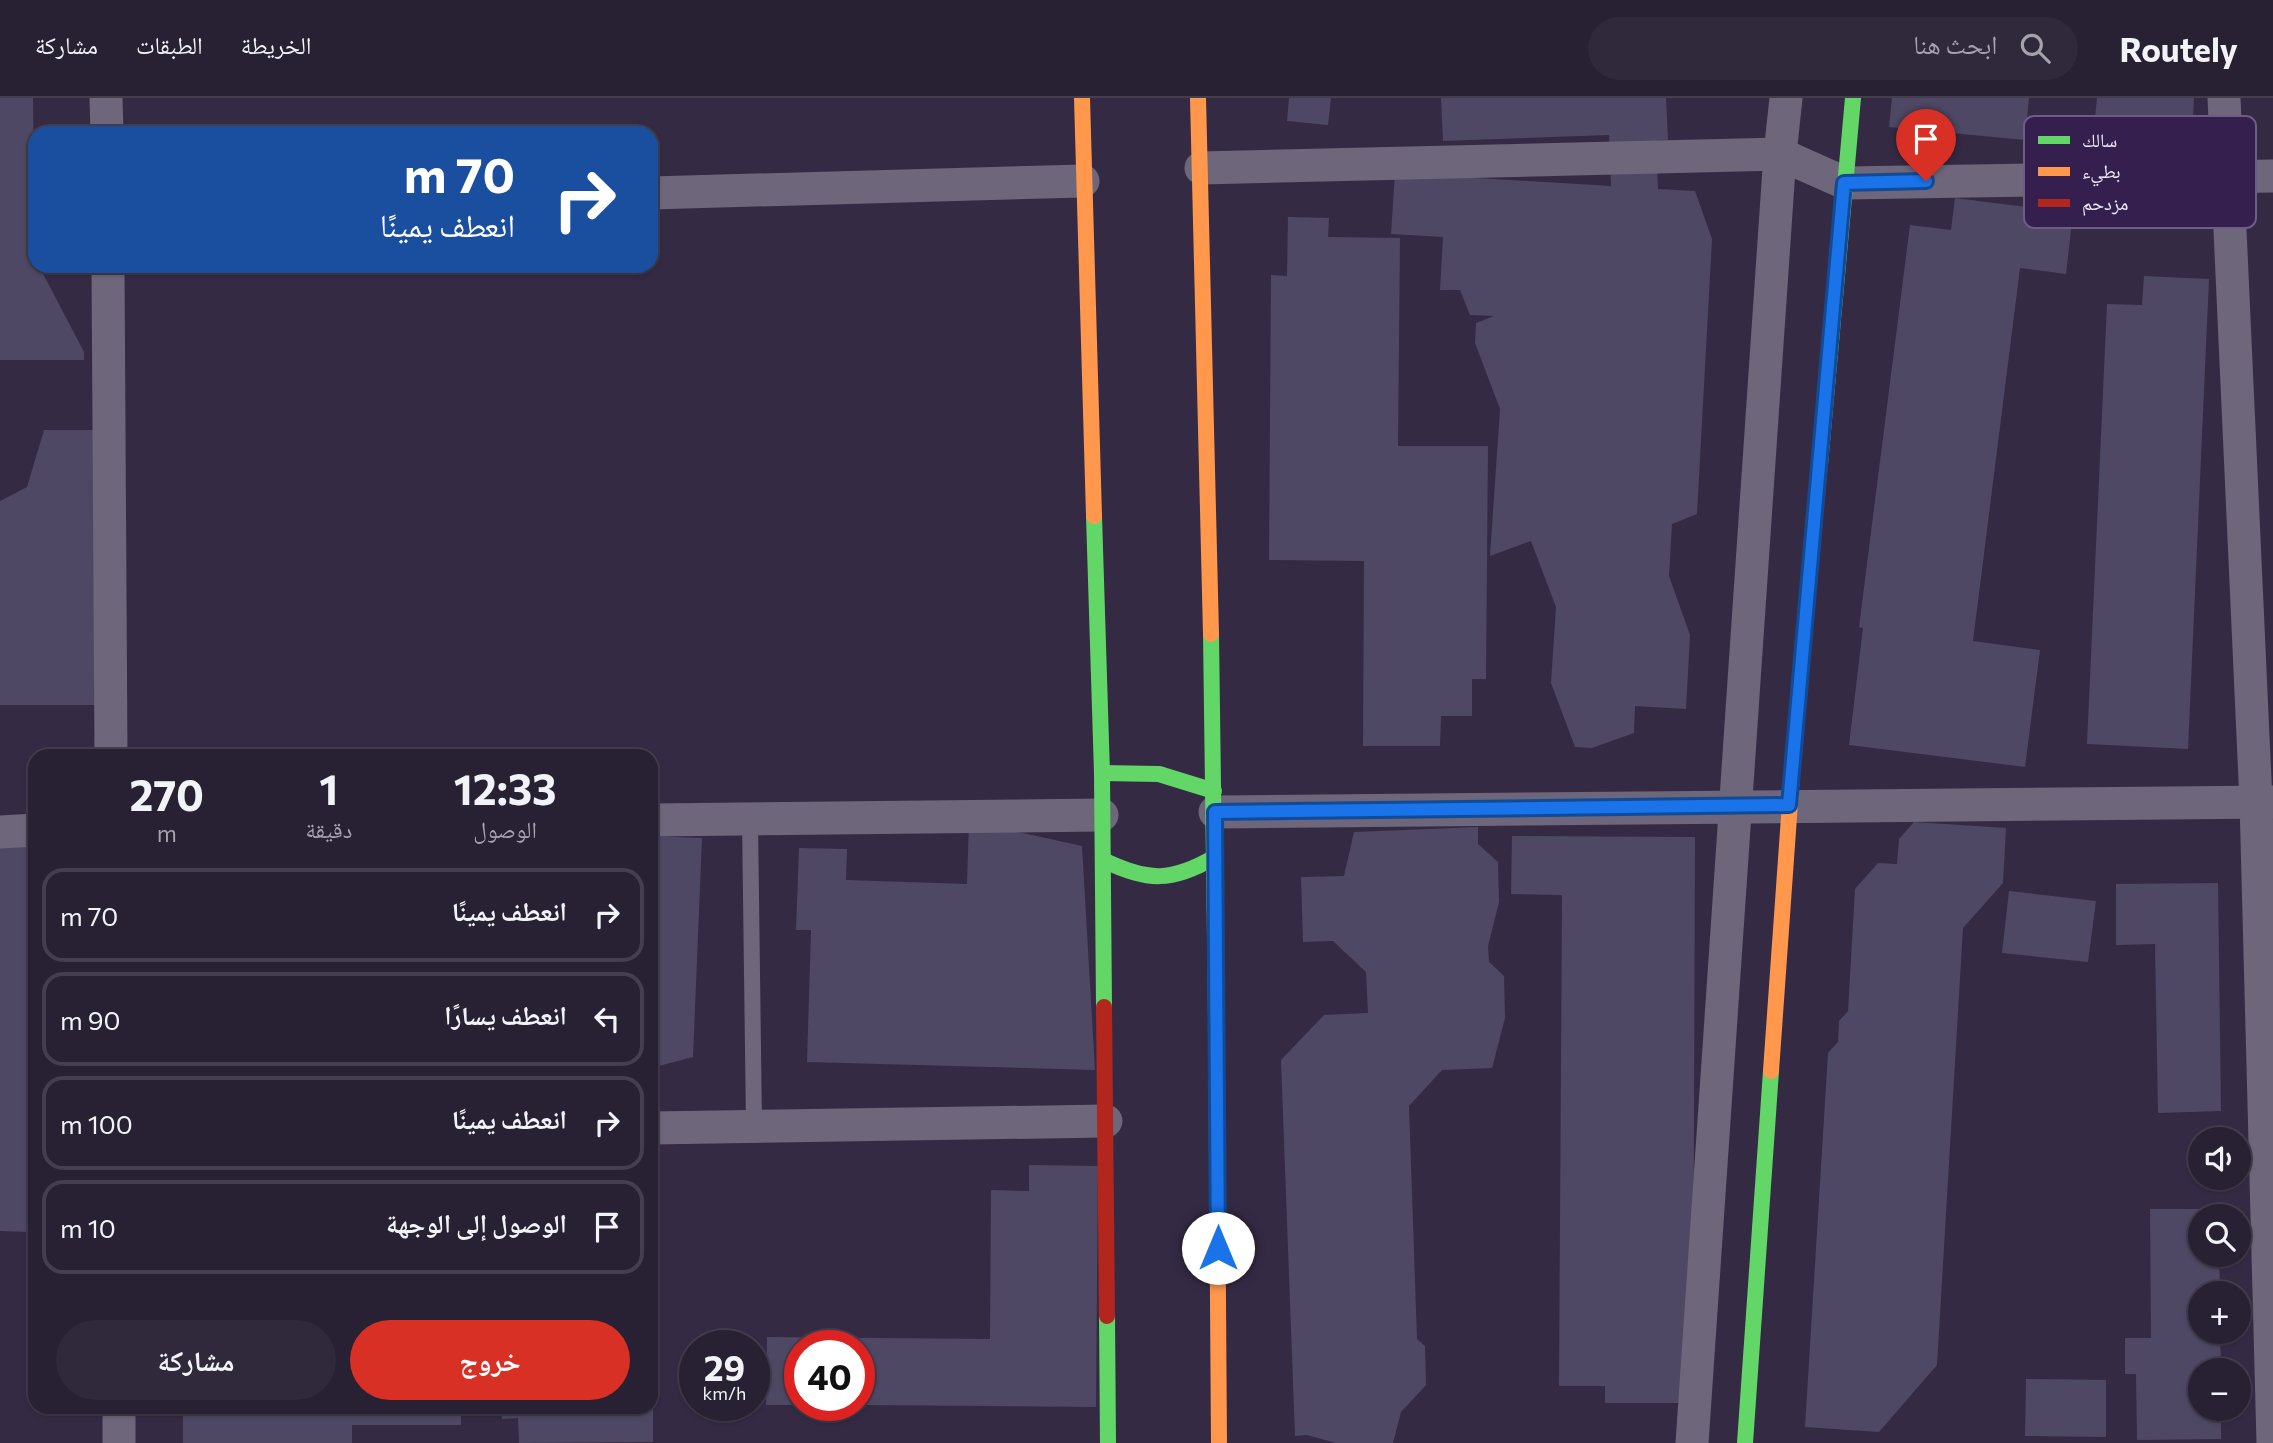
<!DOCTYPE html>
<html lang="ar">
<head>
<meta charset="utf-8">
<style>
	:root { --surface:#282033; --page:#30283b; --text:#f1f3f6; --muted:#a5a3ac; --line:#443e4e; --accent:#d93025 }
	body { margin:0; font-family:Commissioner,"Noto Naskh Arabic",sans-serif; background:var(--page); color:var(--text); direction:rtl; height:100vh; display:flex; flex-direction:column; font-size:26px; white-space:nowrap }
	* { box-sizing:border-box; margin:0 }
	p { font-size:23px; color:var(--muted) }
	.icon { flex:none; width:38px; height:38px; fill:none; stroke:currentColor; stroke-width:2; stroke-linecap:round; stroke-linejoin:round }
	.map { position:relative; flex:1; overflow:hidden; direction:ltr }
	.sheet { position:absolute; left:28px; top:651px; width:630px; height:665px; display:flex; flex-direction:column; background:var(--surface); border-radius:21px; box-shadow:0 2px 5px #0004,0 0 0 2px var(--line); direction:rtl }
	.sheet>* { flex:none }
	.hud { position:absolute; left:28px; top:28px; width:630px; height:147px; border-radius:21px; box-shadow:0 2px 5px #0004,0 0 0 2px var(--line); direction:rtl; background:#1a4fa0; color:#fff; overflow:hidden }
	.controls { position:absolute; left:2188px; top:1029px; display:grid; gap:14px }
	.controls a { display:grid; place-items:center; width:63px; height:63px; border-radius:50%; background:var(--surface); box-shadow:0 2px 5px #0004,0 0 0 2px var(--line); font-size:35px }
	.speed { position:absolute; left:679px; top:1232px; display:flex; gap:14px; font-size:35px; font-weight:700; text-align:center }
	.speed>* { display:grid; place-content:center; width:91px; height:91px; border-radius:50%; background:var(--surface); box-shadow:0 2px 5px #0004,0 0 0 2px var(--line); line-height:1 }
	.speed small { font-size:18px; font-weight:400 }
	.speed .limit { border:10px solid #d22; background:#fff; color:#111 }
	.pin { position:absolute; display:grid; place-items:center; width:60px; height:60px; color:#fff; margin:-72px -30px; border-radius:50% 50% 50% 0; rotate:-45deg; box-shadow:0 0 7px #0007 }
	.pin .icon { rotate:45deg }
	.me { position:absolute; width:77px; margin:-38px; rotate:0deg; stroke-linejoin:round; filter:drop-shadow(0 0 5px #0008) }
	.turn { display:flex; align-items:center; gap:24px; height:147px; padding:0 28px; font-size:32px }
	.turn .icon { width:91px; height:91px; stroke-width:2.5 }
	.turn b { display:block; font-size:49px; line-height:60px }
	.eta { display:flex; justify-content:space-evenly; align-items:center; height:119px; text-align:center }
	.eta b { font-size:42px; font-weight:700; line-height:49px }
	.primary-button { display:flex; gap:14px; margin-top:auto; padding:14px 28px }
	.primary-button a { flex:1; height:80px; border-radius:42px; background:var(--accent); color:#fff; font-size:28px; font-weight:700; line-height:80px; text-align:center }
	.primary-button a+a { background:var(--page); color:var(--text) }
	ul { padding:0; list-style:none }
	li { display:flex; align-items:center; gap:21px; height:94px; margin:0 14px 10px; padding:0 14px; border:4px solid var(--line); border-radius:21px }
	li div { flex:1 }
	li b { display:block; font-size:26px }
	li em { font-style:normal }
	header { display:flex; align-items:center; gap:42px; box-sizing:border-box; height:98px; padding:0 35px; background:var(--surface); border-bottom:2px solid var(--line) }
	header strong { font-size:33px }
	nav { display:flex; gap:38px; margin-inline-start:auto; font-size:24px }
	.search { width:490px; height:63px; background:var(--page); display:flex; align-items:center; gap:18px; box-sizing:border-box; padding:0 24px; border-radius:38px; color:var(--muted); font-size:26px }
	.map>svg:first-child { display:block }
</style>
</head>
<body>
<header>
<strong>Routely</strong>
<div class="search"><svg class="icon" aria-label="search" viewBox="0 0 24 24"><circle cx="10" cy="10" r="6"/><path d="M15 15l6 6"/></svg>ابحث هنا</div>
<nav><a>الخريطة</a><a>الطبقات</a><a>مشاركة</a></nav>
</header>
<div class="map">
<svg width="2273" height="1345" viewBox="0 0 2273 1345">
	<rect width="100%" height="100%" fill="#352a44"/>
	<g fill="#4e4864">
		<polygon points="0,0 33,0 35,168 39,168 84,254 84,262 0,262"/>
		<polygon points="1289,0 1331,0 1328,27 1287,23"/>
		<polygon points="1441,0 1666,0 1668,42 1656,43 1658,91 1695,93 1712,141 1697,416 1672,426 1669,478 1690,537 1686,611 1635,608 1634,635 1592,650 1575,649 1551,585 1556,509 1531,443 1490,458 1500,311 1475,245 1476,225 1494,218 1470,217 1460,192 1440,192 1443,139 1391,136 1395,75 1611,88 1609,37 1443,43"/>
		<polygon points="1892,0 2029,0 2025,42 1889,29"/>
		<polygon points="2097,0 2194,0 2192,37 2094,30"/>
		<polygon points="1955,100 2073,115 2066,176 2020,170 1973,543 2040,552 2025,669 1849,647 1863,530 1859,529 1910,127 1951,132"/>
		<polygon points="1288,119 1329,120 1328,139 1400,140 1398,348 1488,348 1486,581 1472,581 1472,618 1441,618 1440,648 1363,648 1364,463 1269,462 1271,177 1287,178"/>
		<polygon points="2144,178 2209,181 2188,651 2087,646 2107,206 2142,207"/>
		<polygon points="44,332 96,332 96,607 0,607 0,403 27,389"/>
		<polygon points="969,723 1082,748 1095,972 807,964 811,832 796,832 799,750 847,751 846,782 967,786"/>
		<polygon points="1914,724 2006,730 2003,785 1963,830 1937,1267 1879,1334 1805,1329 1828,955 1838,944 1839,923 1848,913 1855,791 1878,765 1897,766 1899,741"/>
		<polygon points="1478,729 1478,746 1498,764 1499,804 1488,848 1489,864 1504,878 1505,920 1492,970 1442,972 1409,1008 1417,1241 1425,1248 1426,1287 1401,1314 1393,1345 1336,1345 1307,1337 1295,1338 1281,962 1324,917 1368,915 1366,874 1333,843 1303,844 1301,779 1344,778 1354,734"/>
		<polygon points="651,738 702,740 693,959 651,970"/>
		<polygon points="1512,738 1695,739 1693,1305 1605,1305 1605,1288 1559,1288 1562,797 1511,796"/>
		<polygon points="0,746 35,747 35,1086 30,1134 0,1133"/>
		<polygon points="2218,785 2221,1013 2158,1015 2155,846 2116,847 2116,786"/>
		<polygon points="2009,793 2096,803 2088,864 2002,855"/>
		<polygon points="1029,1067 1098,1068 1096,1309 859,1307 859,1248 800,1248 800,1307 766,1307 767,1239 990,1241 991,1092 1029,1093"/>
		<polygon points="2150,1111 2219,1111 2219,1118 2200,1118 2200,1157 2219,1157 2220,1195 2200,1195 2200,1234 2220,1234 2221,1272 2200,1272 2200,1311 2221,1311 2221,1341 2137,1342 2136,1276 2125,1276 2125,1240 2151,1240"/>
		<polygon points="2026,1281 2106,1282 2106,1339 2025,1338"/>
		<polygon points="183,1309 461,1309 461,1327 352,1327 352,1345 183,1345"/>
		<polygon points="501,1309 653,1309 653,1344 519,1345 518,1320 502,1321"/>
	</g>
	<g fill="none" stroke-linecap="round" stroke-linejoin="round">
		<polyline stroke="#6e667a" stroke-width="16" points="750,721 754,1028"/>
		<g stroke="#6e667a" stroke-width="33">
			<polyline points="106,0 107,35"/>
			<polyline points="2224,0 2256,704 2273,1345"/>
			<polyline points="1201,70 1780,56 1845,85 2273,78"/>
			<polyline points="651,95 1083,83"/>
			<polyline points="108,168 111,658"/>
			<polyline points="1215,714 2273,704"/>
			<polyline points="651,722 1102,717"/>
			<polyline points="0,734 35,732"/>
			<polyline points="651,1030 1106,1023"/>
			<polyline points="119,1309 119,1345"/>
			<polyline points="1692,1345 1780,56 1786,0"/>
		</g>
		<g stroke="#63d668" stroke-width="16">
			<polyline points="1820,366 1853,0"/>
			<polyline points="1094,418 1102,675 1104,909"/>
			<polyline points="1211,536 1216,917"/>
			<polyline points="1102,675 1159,676 1214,693"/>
			<path d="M1103 762C1148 784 1172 784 1215 759"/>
			<polyline points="1107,1218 1108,1345"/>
			<polyline points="1745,1345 1771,973"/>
		</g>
		<g stroke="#ff974d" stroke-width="16">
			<polyline points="1082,0 1094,418"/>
			<polyline points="1198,0 1211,536"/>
			<polyline points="1216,917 1219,1345"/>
			<polyline points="1771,973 1794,648"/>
		</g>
		<g stroke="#b3261e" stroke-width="16">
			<polyline points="1794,648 1820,366"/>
			<polyline points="1104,909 1107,1218"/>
		</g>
	</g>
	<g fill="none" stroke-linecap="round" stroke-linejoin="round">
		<defs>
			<polyline id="route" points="1218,1150 1215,714 1789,707 1844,85 1926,83"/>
		</defs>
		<use href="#route" stroke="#114b97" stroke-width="18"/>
		<use href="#route" stroke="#1a73e8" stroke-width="12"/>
	</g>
	<rect x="2024" y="18" width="232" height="112" rx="10" fill="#341f4f" stroke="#6d5c83" stroke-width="2"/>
	<rect x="2038" y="38" width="32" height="8" fill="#63d668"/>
	<rect x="2038" y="69" width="32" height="9" fill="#ff974d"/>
	<rect x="2038" y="101" width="32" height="8" fill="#b3261e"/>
	<g font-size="19" fill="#f1ebfd">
		<text x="2082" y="49">سالك</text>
		<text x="2082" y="80">بطيء</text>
		<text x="2082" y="112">مزدحم</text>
	</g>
</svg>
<div class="controls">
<a><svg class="icon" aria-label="sound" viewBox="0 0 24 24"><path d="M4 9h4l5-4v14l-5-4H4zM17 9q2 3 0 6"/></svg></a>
<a><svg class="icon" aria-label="search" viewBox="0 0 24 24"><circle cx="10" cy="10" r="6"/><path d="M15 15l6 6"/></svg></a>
<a>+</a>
<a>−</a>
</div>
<div class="speed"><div>29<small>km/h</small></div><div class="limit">40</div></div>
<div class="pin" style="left:1926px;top:83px;background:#d93025"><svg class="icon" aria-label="arrive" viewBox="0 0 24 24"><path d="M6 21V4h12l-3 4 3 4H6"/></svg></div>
<svg class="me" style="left:1218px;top:1150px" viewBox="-20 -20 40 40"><circle r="19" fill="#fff"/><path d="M0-13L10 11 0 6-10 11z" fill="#1a73e8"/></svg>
<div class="hud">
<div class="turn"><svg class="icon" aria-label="right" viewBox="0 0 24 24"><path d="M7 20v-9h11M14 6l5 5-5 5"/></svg><div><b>70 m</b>انعطف يمينًا</div></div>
</div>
<section class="sheet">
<div class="eta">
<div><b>12:33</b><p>الوصول</p></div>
<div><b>1</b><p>دقيقة</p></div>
<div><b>270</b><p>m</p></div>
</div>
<ul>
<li><svg class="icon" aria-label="right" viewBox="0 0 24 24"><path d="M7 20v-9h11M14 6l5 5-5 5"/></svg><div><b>انعطف يمينًا</b></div><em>70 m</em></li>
<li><svg class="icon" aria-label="left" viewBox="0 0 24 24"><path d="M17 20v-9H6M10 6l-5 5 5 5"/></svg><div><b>انعطف يسارًا</b></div><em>90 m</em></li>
<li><svg class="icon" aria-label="right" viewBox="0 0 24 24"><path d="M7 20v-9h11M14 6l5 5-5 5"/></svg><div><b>انعطف يمينًا</b></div><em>100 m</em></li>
<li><svg class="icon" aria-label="arrive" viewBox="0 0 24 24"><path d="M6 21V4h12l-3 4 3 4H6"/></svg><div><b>الوصول إلى الوجهة</b></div><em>10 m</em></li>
</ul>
<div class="primary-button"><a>خروج</a><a>مشاركة</a></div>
</section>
</div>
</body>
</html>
